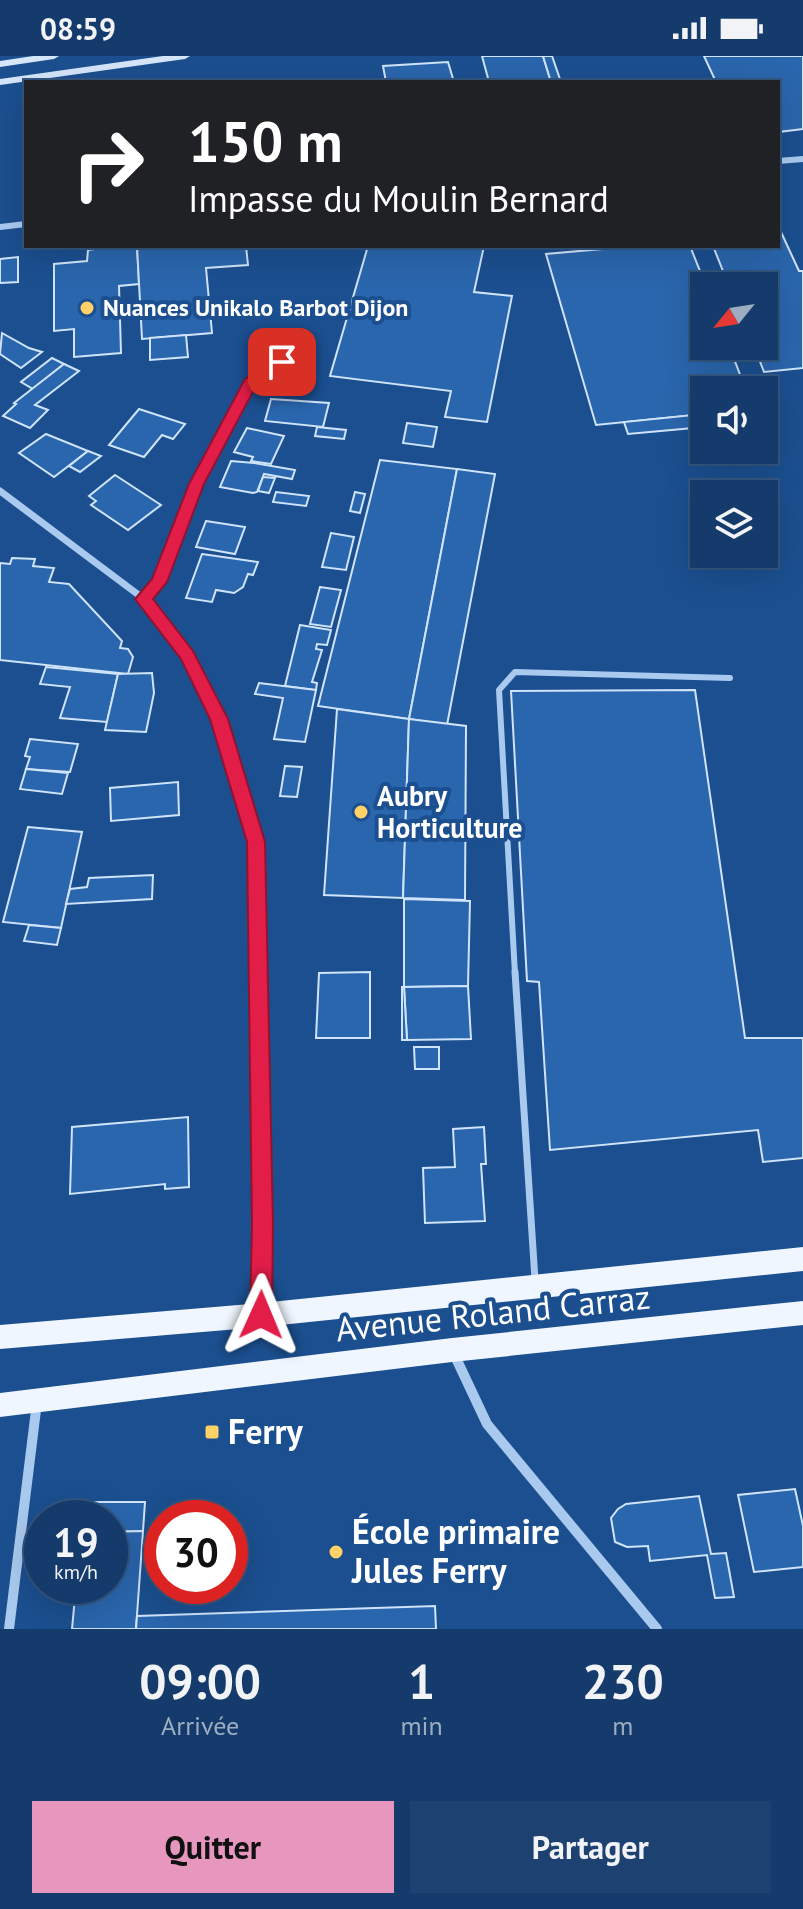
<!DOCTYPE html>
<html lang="fr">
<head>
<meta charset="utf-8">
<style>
	:root { --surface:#143b6b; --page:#1d4271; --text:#f1f3f6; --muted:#9dadc1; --line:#33557e; --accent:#e797bd }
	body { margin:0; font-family:"PT Sans",sans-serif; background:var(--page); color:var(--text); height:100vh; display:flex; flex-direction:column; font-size:30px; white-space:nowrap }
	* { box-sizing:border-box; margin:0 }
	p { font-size:26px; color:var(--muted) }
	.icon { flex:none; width:44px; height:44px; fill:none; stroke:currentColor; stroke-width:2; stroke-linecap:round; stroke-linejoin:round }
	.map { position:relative; height:1573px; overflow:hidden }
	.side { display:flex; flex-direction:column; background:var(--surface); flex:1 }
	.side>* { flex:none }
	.hud { position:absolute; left:24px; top:24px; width:756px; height:168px; border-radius:0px; box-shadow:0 8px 32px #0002,0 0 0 2px var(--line); background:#202124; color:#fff; overflow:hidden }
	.needle { width:52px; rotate:240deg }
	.buttons { position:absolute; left:690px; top:216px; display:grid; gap:16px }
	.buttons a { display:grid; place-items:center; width:88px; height:88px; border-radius:0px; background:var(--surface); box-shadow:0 8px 32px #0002,0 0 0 2px var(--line); font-size:40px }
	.speed { position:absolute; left:24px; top:1444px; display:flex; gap:16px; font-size:40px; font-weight:700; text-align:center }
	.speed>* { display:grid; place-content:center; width:104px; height:104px; border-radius:50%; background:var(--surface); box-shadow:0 8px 32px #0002,0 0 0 2px var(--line); line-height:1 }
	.speed small { font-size:20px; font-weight:400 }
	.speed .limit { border:12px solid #d22; background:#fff; color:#111 }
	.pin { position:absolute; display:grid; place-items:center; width:68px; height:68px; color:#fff; margin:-34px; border-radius:16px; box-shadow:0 4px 12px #0006 }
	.me { position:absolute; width:88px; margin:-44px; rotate:1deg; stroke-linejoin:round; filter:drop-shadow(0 0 6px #0008) }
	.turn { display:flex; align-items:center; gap:28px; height:168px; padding:0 32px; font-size:36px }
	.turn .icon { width:104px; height:104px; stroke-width:2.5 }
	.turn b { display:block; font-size:56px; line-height:68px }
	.eta { display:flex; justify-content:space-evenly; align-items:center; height:136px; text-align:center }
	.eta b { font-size:48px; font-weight:700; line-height:56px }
	.action { display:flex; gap:16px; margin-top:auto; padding:16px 32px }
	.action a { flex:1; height:92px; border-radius:0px; background:var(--accent); color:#111; font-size:32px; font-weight:700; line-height:92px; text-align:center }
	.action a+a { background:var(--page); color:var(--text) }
	.status { display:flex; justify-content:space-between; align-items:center; height:56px; padding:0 40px; background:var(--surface); direction:ltr }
	.status svg { height:22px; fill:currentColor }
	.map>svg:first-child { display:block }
</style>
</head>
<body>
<div class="status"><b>08:59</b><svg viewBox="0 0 49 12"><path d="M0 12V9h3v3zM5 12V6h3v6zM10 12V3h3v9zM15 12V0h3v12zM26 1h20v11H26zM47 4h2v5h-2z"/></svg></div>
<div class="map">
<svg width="803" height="1573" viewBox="0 0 803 1573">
	<rect width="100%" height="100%" fill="#1b4f8f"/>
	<g fill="#2a66ad" stroke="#cfe3fa" stroke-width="2">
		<polygon points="482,0 543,0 551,26 489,26"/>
		<polygon points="543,0 552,0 561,26 551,26"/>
		<polygon points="704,0 803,0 803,73 778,76 778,26 716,26"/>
		<polygon points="448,6 454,26 386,26 383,10"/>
		<polygon points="781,176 799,215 803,215 803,312 764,316 754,290 764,290 764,230 729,230 713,190 778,190 778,177"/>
		<polygon points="116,190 137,190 139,228 119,230 121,297 74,301 74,273 54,275 54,208 87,205 88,194"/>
		<polygon points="137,190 246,190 248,209 206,212 212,277 142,283"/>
		<polygon points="368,190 484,190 474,236 512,240 487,366 445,361 451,335 330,320"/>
		<polygon points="637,190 690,190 706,230 704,290 729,290 746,334 704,334 704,358 596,369 546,198"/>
		<polygon points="18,201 18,226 0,227 0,203"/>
		<polygon points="2,277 29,292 42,296 21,312 0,298"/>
		<polygon points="186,279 188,301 150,304 150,282"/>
		<polygon points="52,302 64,308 43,326 33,333 21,326"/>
		<polygon points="64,308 79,315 35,349 48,354 30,372 3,360 16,348 14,347"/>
		<polygon points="271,343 329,347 323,371 265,365"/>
		<polygon points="139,353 185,368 173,383 162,379 144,401 109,389"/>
		<polygon points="703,358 704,371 628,378 624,366"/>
		<polygon points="407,367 437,371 433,391 403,387"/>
		<polygon points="317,371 346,374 344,383 315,380"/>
		<polygon points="247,372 284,380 271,408 251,405 253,401 234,396"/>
		<polygon points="46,378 88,395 54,421 19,397"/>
		<polygon points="88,395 101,400 80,416 69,410"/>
		<polygon points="380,404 457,413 409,663 318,650"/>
		<polygon points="231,405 254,407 295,414 292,423 264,418 257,436 253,437 220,431"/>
		<polygon points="457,413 495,418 447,669 409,663"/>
		<polygon points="115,419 161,449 128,474 91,449 96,445 89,440"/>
		<polygon points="263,421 275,422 269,437 258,435"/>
		<polygon points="276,436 309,440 306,450 273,446"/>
		<polygon points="355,436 365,438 360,457 350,455"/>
		<polygon points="206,465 245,471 235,498 196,491"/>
		<polygon points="331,477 354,481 346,514 322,511"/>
		<polygon points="202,498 258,506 253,519 248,518 243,531 234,537 216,534 212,546 186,542"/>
		<polygon points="12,502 35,503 33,510 54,512 49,526 69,528 122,585 120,592 128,593 133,601 128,618 0,604 0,507 10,508"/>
		<polygon points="320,531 341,534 331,571 310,568"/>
		<polygon points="300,569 331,574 327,589 317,588 316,593 322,594 312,626 317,627 316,634 285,630"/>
		<polygon points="46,611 118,618 107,666 60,662 70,631 40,628"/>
		<polygon points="152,617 154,637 146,676 105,674 118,618"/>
		<polygon points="259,627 316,634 305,686 274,683 283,642 255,638"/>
		<polygon points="695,634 745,982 803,982 803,1102 763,1106 758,1074 550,1094 539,926 527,925 511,635"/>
		<polygon points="337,653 409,663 403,842 324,839"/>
		<polygon points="409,663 466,670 465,844 403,842"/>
		<polygon points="30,683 78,688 70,716 26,713 30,701 25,700"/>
		<polygon points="285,710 302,711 297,741 280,740"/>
		<polygon points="26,713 68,717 62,738 20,733"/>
		<polygon points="178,726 179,759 111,765 110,732"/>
		<polygon points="28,771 82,776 61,872 3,866"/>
		<polygon points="153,819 152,843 66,848 70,833 87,831 89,822"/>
		<polygon points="404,843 470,845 468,930 404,931"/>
		<polygon points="29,869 61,872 57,889 24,885"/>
		<polygon points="370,916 370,982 316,982 319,917"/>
		<polygon points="468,930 471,983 407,984 404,931"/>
		<polygon points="402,931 404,931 407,984 402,984"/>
		<polygon points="414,991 439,991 439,1013 415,1013"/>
		<polygon points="188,1061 189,1131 165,1133 165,1128 70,1138 72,1071"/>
		<polygon points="484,1071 486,1108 481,1108 485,1165 425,1167 423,1112 455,1111 453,1073"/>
		<polygon points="795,1433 803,1470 803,1511 754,1516 738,1439"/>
		<polygon points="699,1440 711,1498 726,1497 734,1541 715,1542 707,1499 650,1505 648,1490 627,1491 615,1486 611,1462 618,1453 626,1448"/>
		<polygon points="83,1446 145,1446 143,1475 110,1476 110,1462 82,1462"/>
		<polygon points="143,1475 136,1573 72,1573 76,1530 110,1530 110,1476"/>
		<polygon points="435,1550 436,1573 136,1573 137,1560"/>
	</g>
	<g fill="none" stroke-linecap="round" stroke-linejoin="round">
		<polyline stroke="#a9c9ee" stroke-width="6" points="515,918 499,634 515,616 730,622"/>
		<polyline stroke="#a9c9ee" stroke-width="7" points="515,916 535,1224"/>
		<g stroke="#a9c9ee" stroke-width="6">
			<polyline points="778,105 803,103"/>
			<polyline points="0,171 26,168"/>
			<polyline points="209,404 252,323 282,306"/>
		</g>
		<g stroke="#a9c9ee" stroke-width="7">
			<polyline points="0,435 144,543 187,599 219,663 256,786 258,918"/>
			<path d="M144 543C177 505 186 447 210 402"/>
		</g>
		<g stroke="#a9c9ee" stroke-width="10">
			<polyline points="258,916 261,1255"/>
			<polyline points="454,1298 487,1368 657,1573"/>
			<polyline points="9,1573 37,1346"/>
		</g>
		<g fill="#d6e6fa" fill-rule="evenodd">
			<polygon points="33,0 59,0 54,3 0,11 0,5"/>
			<polygon points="163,0 190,0 185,3 0,29 0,23"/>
		</g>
		<g fill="#f0f6ff" fill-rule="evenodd">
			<polygon points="803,1191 803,1215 261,1271 0,1293 0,1269 261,1247"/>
			<polygon points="803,1245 803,1269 452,1306 0,1361 0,1337 452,1282"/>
		</g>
	</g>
	<polygon fill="#e11d48" stroke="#92132f" stroke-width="2" points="282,301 287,302 287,309 258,326 204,428 167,526 153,543 193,595 228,663 265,786 273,1168 272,1259 268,1267 261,1270 253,1267 250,1259 252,1168 247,786 210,663 181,603 135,543 152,523 189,428 245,323"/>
	<g fill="#ffd166" stroke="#1b4f8f" stroke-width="3">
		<circle cx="87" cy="252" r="8"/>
		<circle cx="361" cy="756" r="8"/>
		<rect x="204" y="1368" width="16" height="16" rx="4"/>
		<circle cx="336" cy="1496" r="8"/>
	</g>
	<g text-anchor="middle" stroke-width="8" stroke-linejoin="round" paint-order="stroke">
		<g font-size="24" font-weight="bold" fill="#fff" stroke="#1b4f8f" text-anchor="start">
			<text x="103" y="260">Nuances Unikalo Barbot Dijon</text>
		</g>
		<g font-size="28" font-weight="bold" fill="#fff" stroke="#1b4f8f" text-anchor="start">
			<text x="377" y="750">Aubry<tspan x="377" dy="32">Horticulture</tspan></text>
		</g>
		<g font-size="34" fill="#fff" stroke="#1b4f8f">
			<text transform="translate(493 1257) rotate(-6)" y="12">Avenue Roland Carraz</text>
		</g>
		<g font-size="34" font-weight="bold" fill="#fff" stroke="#1b4f8f" text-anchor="start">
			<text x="228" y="1388">Ferry</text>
			<text x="352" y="1488">École primaire<tspan x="352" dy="39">Jules Ferry</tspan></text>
		</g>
	</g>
</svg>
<div class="buttons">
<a><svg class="needle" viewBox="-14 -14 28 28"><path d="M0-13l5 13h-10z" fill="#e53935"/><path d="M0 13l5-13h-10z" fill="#9dadc1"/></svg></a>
<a><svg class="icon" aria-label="sound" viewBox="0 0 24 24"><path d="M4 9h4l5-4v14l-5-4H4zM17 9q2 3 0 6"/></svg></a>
<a><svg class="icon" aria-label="layers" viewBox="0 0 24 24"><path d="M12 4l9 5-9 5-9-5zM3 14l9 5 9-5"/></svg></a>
</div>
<div class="speed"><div>19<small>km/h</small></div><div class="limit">30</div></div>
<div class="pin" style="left:282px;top:306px;background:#d93025"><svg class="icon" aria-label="arrive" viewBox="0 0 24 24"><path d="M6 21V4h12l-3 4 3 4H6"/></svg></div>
<svg class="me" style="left:261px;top:1259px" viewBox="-20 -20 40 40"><path d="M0-17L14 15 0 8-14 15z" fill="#e11d48" stroke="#fff" stroke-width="4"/></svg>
<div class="hud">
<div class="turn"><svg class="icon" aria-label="right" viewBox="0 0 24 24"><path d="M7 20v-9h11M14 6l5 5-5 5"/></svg><div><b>150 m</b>Impasse du Moulin Bernard</div></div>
</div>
</div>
<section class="side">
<div class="eta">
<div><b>09:00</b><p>Arrivée</p></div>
<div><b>1</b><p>min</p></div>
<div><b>230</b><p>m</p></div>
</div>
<div class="action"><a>Quitter</a><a>Partager</a></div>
</section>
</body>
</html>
